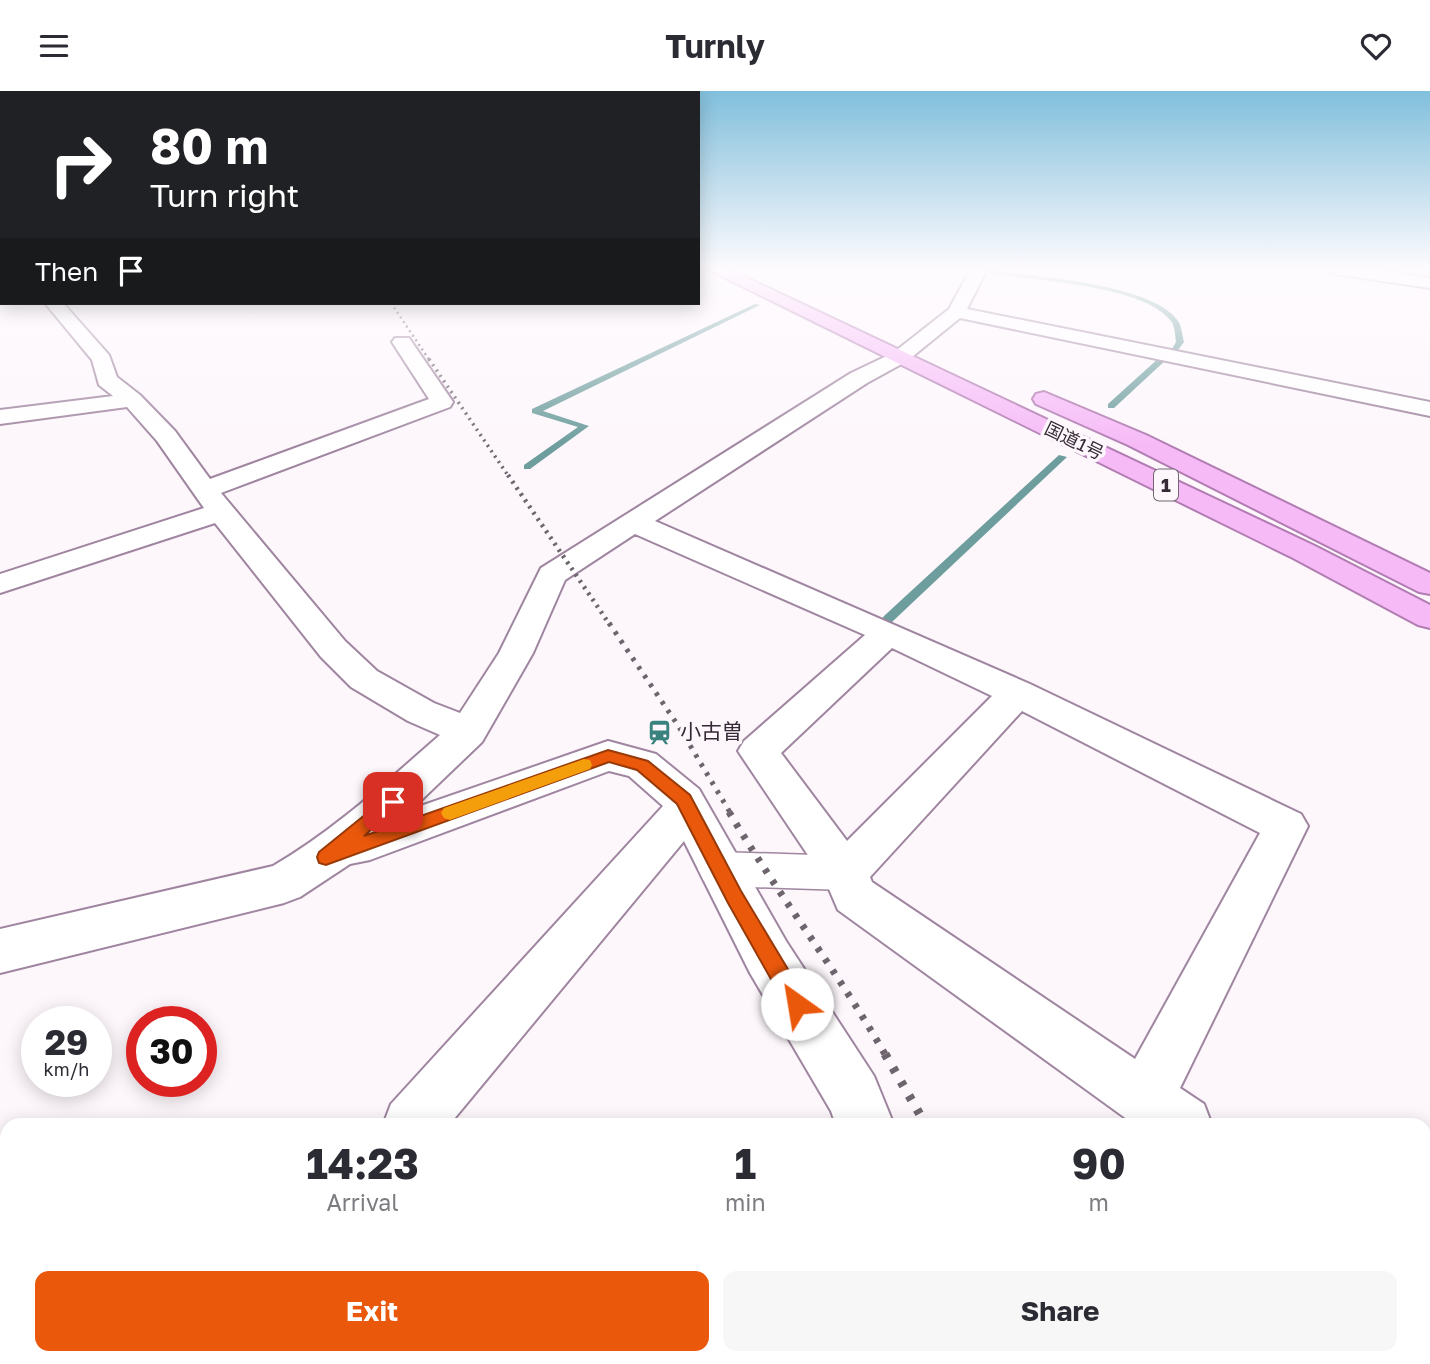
<!DOCTYPE html>
<html lang="en">
<head>
<meta charset="utf-8">
<style>
	:root { --surface:#fff; --page:#f7f7f7; --text:#2b2b33; --muted:#7c7c81; --accent:#ea580c }
	body { margin:0; font-family:"Golos Text","Noto Sans JP",sans-serif; background:var(--page); color:var(--text); height:100vh; display:flex; flex-direction:column; font-size:26px; white-space:nowrap }
	* { box-sizing:border-box; margin:0 }
	p { font-size:23px; color:var(--muted) }
	.icon { flex:none; width:38px; height:38px; fill:none; stroke:currentColor; stroke-width:2; stroke-linecap:round; stroke-linejoin:round }
	.map { position:relative; flex:1; overflow:hidden }
	.drawer { position:absolute; left:0px; top:1027px; width:1432px; height:247px; display:flex; flex-direction:column; background:var(--surface); border-radius:21px 21px 0 0; box-shadow:0 4px 18px #0003 }
	.drawer>* { flex:none }
	.guide { position:absolute; left:0px; top:0px; width:700px; height:214px; box-shadow:0 4px 18px #0003; background:#202124; color:#fff; overflow:hidden }
	.speed { position:absolute; left:21px; top:915px; display:flex; gap:14px; font-size:35px; font-weight:700; text-align:center }
	.speed>* { display:grid; place-content:center; width:91px; height:91px; border-radius:50%; background:var(--surface); box-shadow:0 4px 18px #0003; line-height:1 }
	.speed small { font-size:18px; font-weight:400 }
	.speed .limit { border:10px solid #d22; background:#fff; color:#111 }
	.pin { position:absolute; display:grid; place-items:center; width:60px; height:60px; color:#fff; margin:-30px; border-radius:14px; box-shadow:0 4px 10px #0006 }
	.me { position:absolute; width:77px; margin:-38px; rotate:328deg; stroke-linejoin:round; filter:drop-shadow(0 0 5px #0008) }
	.turn { display:flex; align-items:center; gap:24px; height:147px; padding:0 35px; font-size:32px }
	.turn .icon { width:91px; height:91px; stroke-width:2.5 }
	.turn b { display:block; font-size:49px; line-height:60px }
	.then { display:flex; align-items:center; height:66px; padding:0 35px; background:#0003; gap:14px; font-size:26px }
	.eta { display:flex; justify-content:space-evenly; align-items:center; height:119px; text-align:center }
	.eta b { font-size:42px; font-weight:700; line-height:49px }
	.button { display:flex; gap:14px; margin-top:auto; padding:14px 35px }
	.button a { flex:1; height:80px; border-radius:14px; background:var(--accent); color:#fff; font-size:28px; font-weight:700; line-height:80px; text-align:center }
	.button a+a { background:var(--page); color:var(--text) }
	header { display:flex; justify-content:space-between; align-items:center; height:91px; padding:0 35px; background:var(--surface); font-size:32px; font-weight:700 }
	.map>svg:first-child { display:block }
</style>
</head>
<body>
<header><svg class="icon" aria-label="menu" viewBox="0 0 24 24"><path d="M4 6h16M4 12h16M4 18h16"/></svg>Turnly<svg class="icon" aria-label="heart" viewBox="0 0 24 24"><path d="M12 20l-8-8c-3-5 5-10 8-4 3-6 11-1 8 4z"/></svg></header>
<div class="map">
<svg width="1430" height="1273" viewBox="0 0 1430 1273">
	<rect width="100%" height="100%" fill="#fdf7fc"/>
	<g fill="none" stroke-linecap="round" stroke-linejoin="round">
		<g fill="#6d9d9d" fill-rule="evenodd">
			<path d="M990 179C1033 185 1155 193 1178 230 1182 236 1182 244 1184 251L1175 263H1169L1176 251C1175 244 1175 235 1171 230 1143 193 1032 190 988 182Z"/>
			<polygon points="755,213 760,214 543,320 589,335 530,378 524,378 524,374 578,336 532,322 532,318"/>
			<polygon points="1160,266 1167,268 1114,317 1108,317 1108,313"/>
			<polygon points="1059,364 1067,366 892,531 884,531 882,528 884,525"/>
		</g>
		<defs>
			<polygon id="pedestrian" points="719,761 845,765 860,770 866,782 860,794 845,799 719,795 704,790 698,778 704,766"/>
			<g id="minor">
				<path d="M971 178H987L967 218 1430 311V325L960 227 907 270 867 292 655 430 1030 593 1301 723 1308 735 1180 997 1204 1013 1212 1034H1135L838 819 826 791 738 660 744 650 865 544 635 443 565 489 533 562 482 651 412 718 608 650 656 663 699 698 786 850 874 985 894 1034H836L831 1020 750 882 684 750 449 1034H383L391 1013 663 715 629 685 609 680 370 769 350 773 300 806 284 812 0 882V838L273 775C335 739 386 691 440 644L408 630 351 596 321 566 215 432 0 502V483L204 417 157 350 127 316 0 333V319L113 305 99 294 92 269 45 212H63L109 264 117 286 140 304 175 340 210 388 429 308 392 251 395 247H409L453 311 450 316 221 402 345 550 377 580 434 612 460 622 499 562 541 477 851 282 893 262 949 218ZM892 557 992 605 847 750 781 662ZM1022 620 1260 742 1135 968 872 791 870 786Z"/>
				<polygon points="1327,178 1370,178 1430,187 1430,197 1335,183"/>
				<polygon points="1424,1170 1430,1172 1430,1240 1424,1238"/>
				<polygon points="119,1267 192,1267 189,1273 116,1273"/>
				<polygon points="922,1267 992,1267 994,1273 924,1273"/>
			</g>
			<g id="trunk">
				<polygon points="707,178 728,178 1315,455 1430,514 1430,537 1418,534 1293,467"/>
				<polygon points="1044,301 1146,344 1430,482 1430,503 1419,501 1128,354 1036,313 1033,308 1036,303"/>
			</g>
		</defs>
		<use href="#pedestrian" stroke="#9f859f" stroke-width="3"/>
		<use href="#minor" stroke="#9f859f" stroke-width="4"/>
		<use href="#trunk" stroke="#b17cb1" stroke-width="4"/>
		<use href="#pedestrian" fill="#fff" fill-rule="evenodd"/>
		<use href="#minor" fill="#fff" fill-rule="evenodd"/>
		<use href="#trunk" fill="#f6baf7" fill-rule="evenodd"/>
		<polyline stroke="#6e646d" stroke-width="2.5" stroke-dasharray="2 3.5" stroke-linecap="butt" points="391,212 430,270"/>
		<polyline stroke="#6e646d" stroke-width="3.5" stroke-dasharray="2 4.5" stroke-linecap="butt" points="429,268 509,386"/>
		<polyline stroke="#6e646d" stroke-width="4.5" stroke-dasharray="2.5 5" stroke-linecap="butt" points="508,384 610,534"/>
		<polyline stroke="#6e646d" stroke-width="5" stroke-dasharray="3.5 7" stroke-linecap="butt" points="609,532 679,636 731,723"/>
		<path stroke="#6e646d" stroke-width="7" stroke-dasharray="4.5 9" stroke-linecap="butt" d="M729 721C779 805 838 881 886 965"/>
		<g stroke="#6e646d" stroke-width="9" stroke-dasharray="5 11" stroke-linecap="butt">
			<polyline points="885,963 926,1034"/>
			<polyline points="1049,1267 1051,1273"/>
		</g>
	</g>
	<linearGradient id="sky" x2="0" y2="1"><stop stop-color="#81bfdc"/><stop offset="0.5" stop-color="#fefbfe"/><stop offset="1" stop-color="#fefbfe" stop-opacity="0"/></linearGradient>
	<rect width="1430" height="356" fill="url(#sky)"/>
	<polygon fill="#ea580c" stroke="#983908" stroke-width="2" points="608,659 648,670 690,704 741,800 804,905 808,913 804,920 797,923 789,920 728,812 677,713 637,679 609,671 326,774 319,772 317,766 319,761 387,706 399,706 402,711 364,745"/>
	<polygon fill="#f59e0b" points="584,668 590,669 592,674 590,678 450,729 444,727 441,722 444,717"/>
	<defs>
		<symbol id="station-bare" viewBox="-9 -9 18 18"><path d="M-3-6H3Q5-6 5-4V2Q5 4 3 4L4.5 6H3L1.5 4h-3L-3 6H-4.5L-3 4Q-5 4-5 2V-4Q-5-6-3-6ZM-3.5-4v3h7v-3ZM-3.5 1v1.5H-2V1ZM2 1v1.5H3.5V1Z" fill="#3a827d" stroke="#fdf7fc" stroke-width="2.5" paint-order="stroke"/></symbol>
	</defs>
	<g fill-rule="evenodd">
		<use href="#station-bare" x="642" y="624" width="35" height="35"/>
	</g>
	<g text-anchor="middle" stroke-width="7" stroke-linejoin="round" paint-order="stroke">
		<g font-size="18" fill="#342934" stroke="#fdf7fc">
			<text transform="translate(1074 350) rotate(26)" y="6">国道1号</text>
		</g>
		<rect fill="#fdf7fc" stroke="#706770" stroke-width="2" x="1154" y="378.5" width="24" height="31" rx="5"/>
		<g font-size="19" font-weight="bold" fill="#342934">
			<text x="1166" y="401">1</text>
		</g>
		<g font-size="21" fill="#342934" stroke="#fdf7fc" text-anchor="start">
			<text x="680" y="648">小古曽</text>
		</g>
	</g>
</svg>
<div class="speed"><div>29<small>km/h</small></div><div class="limit">30</div></div>
<div class="pin" style="left:393px;top:711px;background:#d93025"><svg class="icon" aria-label="arrive" viewBox="0 0 24 24"><path d="M6 21V4h12l-3 4 3 4H6"/></svg></div>
<svg class="me" style="left:797px;top:913px" viewBox="-20 -20 40 40"><circle r="19" fill="#fff"/><path d="M0-13L10 11 0 6-10 11z" fill="#ea580c"/></svg>
<div class="guide">
<div class="turn"><svg class="icon" aria-label="right" viewBox="0 0 24 24"><path d="M7 20v-9h11M14 6l5 5-5 5"/></svg><div><b>80 m</b>Turn right</div></div>
<div class="then">Then<svg class="icon" aria-label="arrive" viewBox="0 0 24 24"><path d="M6 21V4h12l-3 4 3 4H6"/></svg></div>
</div>
<section class="drawer">
<div class="eta">
<div><b>14:23</b><p>Arrival</p></div>
<div><b>1</b><p>min</p></div>
<div><b>90</b><p>m</p></div>
</div>
<div class="button"><a>Exit</a><a>Share</a></div>
</section>
</div>
</body>
</html>
